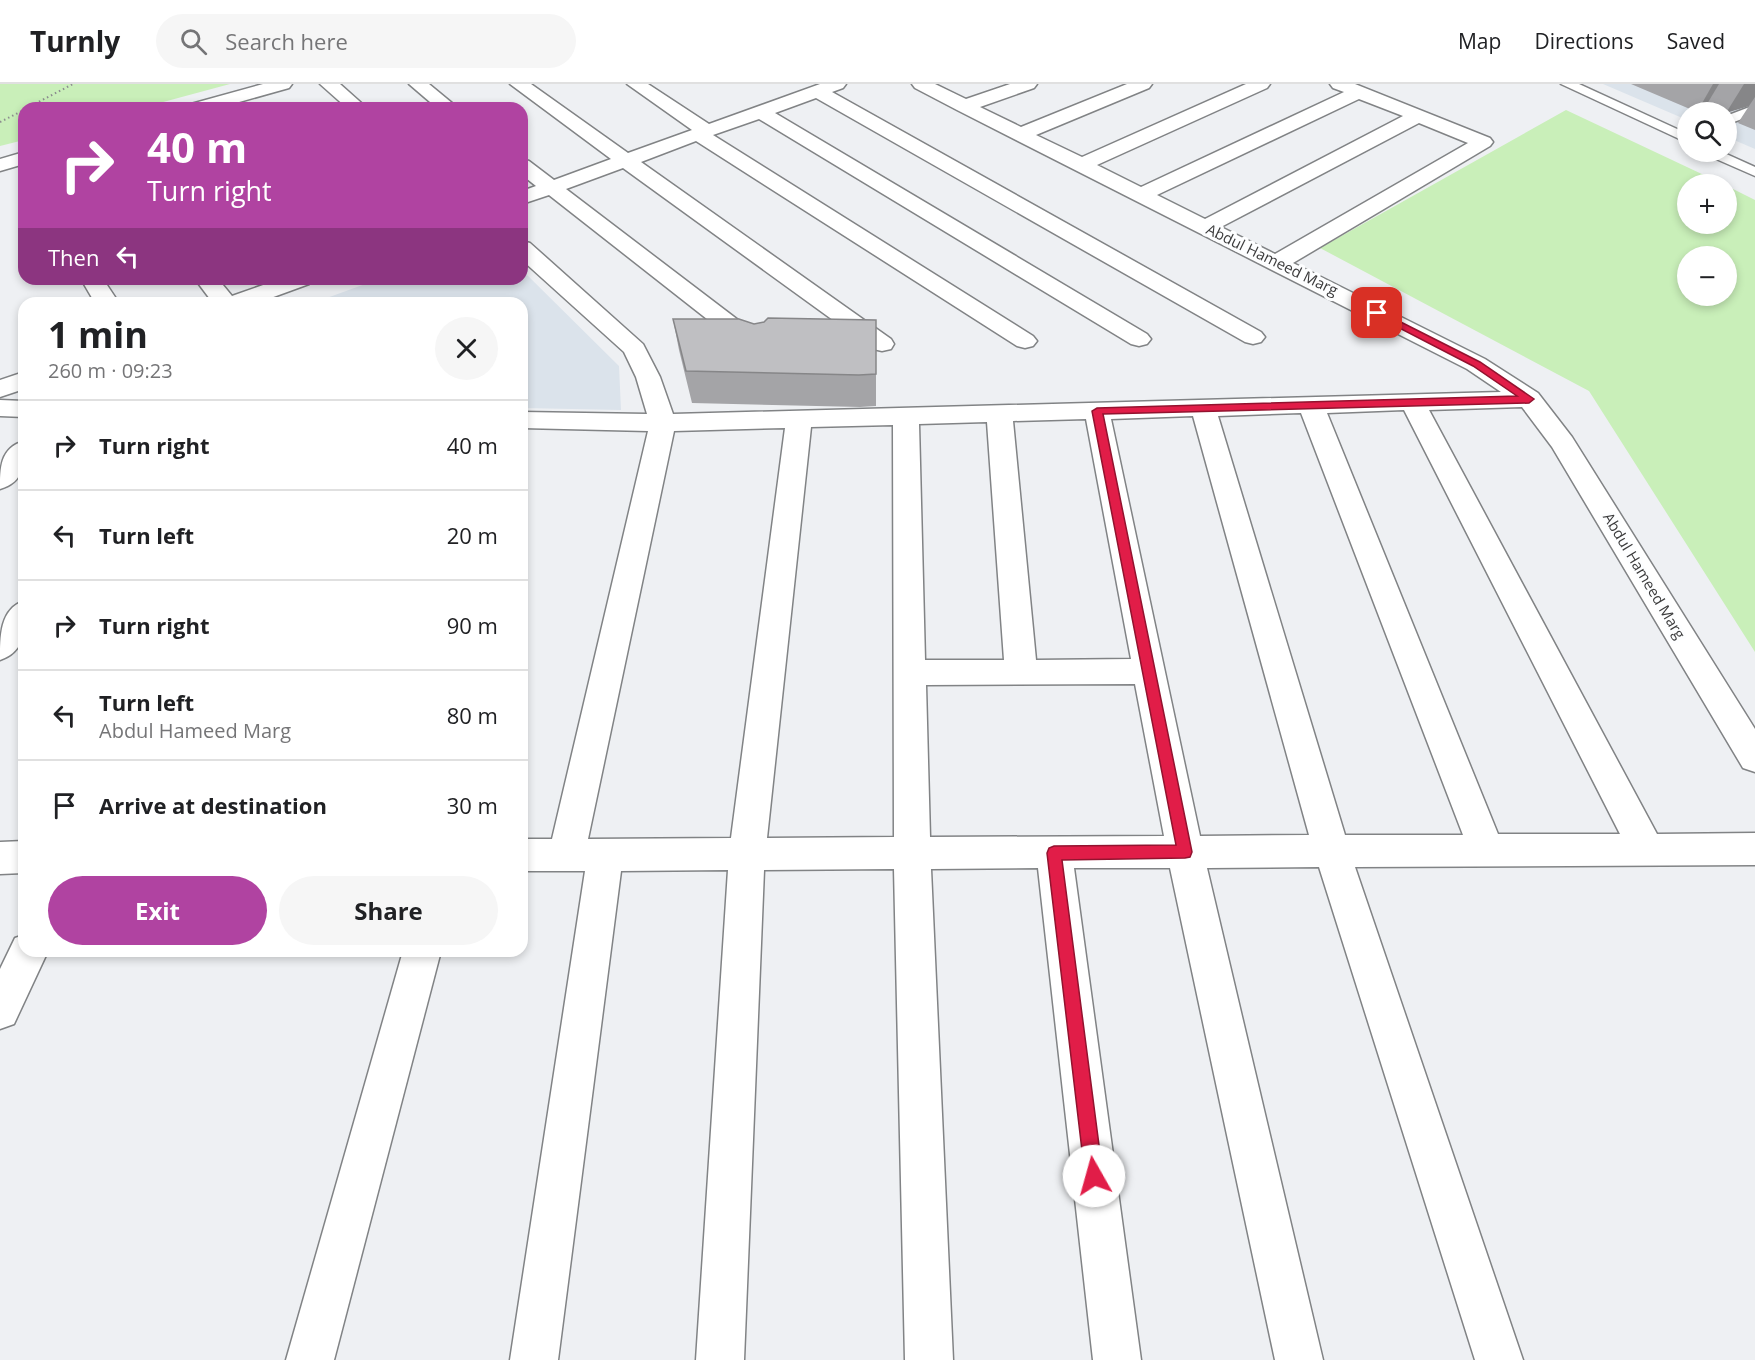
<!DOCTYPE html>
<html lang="en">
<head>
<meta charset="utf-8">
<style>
	:root { --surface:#fff; --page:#f6f6f6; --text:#202124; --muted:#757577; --line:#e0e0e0; --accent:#b043a1 }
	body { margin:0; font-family:"Open Sans",sans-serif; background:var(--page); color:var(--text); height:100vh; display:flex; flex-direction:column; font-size:22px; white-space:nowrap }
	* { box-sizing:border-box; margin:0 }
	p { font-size:20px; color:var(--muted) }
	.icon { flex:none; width:33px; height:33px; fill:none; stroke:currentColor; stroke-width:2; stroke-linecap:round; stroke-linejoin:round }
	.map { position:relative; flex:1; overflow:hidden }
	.details { position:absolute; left:18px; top:213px; width:510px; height:660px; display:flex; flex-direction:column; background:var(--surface); border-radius:18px; box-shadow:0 3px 9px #0003 }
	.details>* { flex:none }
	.hud { position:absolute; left:18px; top:18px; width:510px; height:183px; border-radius:18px; box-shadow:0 3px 9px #0003; background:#b043a1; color:#fff; overflow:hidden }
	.buttons { position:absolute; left:1677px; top:18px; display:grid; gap:12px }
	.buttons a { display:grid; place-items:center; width:60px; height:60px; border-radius:50%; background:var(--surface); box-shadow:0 3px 9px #0003; font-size:30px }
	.pin { position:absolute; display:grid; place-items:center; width:51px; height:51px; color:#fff; margin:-26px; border-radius:12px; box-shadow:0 3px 9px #0006 }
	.me { position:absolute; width:66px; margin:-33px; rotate:353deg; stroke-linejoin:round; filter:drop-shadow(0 0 4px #0008) }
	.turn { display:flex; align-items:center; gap:21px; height:126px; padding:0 30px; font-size:27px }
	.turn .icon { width:78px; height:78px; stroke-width:2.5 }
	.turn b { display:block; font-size:42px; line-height:51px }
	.then { display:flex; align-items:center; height:57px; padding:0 30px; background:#0003; gap:12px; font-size:22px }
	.round { display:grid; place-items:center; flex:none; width:63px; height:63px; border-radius:32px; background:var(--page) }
	.overview { display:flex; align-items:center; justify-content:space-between; height:102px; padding:0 30px }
	h1 { font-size:36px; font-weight:700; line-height:45px }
	.button { display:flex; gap:12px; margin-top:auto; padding:12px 30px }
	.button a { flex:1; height:69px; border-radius:36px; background:var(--accent); color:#fff; font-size:24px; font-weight:700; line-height:69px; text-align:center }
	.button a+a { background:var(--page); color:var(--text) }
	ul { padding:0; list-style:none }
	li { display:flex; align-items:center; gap:18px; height:90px; padding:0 30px; border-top:2px solid var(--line) }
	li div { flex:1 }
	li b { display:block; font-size:22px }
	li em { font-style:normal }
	header { display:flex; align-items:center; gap:36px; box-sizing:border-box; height:84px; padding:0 30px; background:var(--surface); border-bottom:2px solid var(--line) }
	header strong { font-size:28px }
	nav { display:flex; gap:33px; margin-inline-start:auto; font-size:21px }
	.search { width:420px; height:54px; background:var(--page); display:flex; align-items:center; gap:15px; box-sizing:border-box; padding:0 21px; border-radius:33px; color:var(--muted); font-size:22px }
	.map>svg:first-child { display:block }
</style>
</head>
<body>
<header>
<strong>Turnly</strong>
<div class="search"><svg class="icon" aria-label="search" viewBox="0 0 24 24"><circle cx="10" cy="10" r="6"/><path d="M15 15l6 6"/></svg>Search here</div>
<nav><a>Map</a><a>Directions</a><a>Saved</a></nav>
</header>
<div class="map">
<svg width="1755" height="1276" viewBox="0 0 1755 1276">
	<rect width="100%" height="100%" fill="#eef0f3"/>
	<g fill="#dbe3eb">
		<polygon points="1603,0 1755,0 1755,65 1727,53 1726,28 1688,28 1687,36"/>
		<polygon points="522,186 619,282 621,326 522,324 522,219 313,219 379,195 522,195"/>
	</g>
	<g fill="#c9efb9" fill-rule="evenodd">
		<polygon points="0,0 230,0 141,24 24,24 24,56 0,62"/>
		<path d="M1566 26 1723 100H1688V140H1726L1727 102 1755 116V568L1589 307 1320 164ZM1688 172H1726V212H1688Z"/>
	</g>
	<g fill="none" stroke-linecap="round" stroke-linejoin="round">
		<defs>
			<g id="service">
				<polygon points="1561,0 1579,0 1688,50 1688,59"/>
				<polygon points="1755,21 1755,30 1726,41 1726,32"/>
				<polygon points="1705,68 1722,68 1755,83 1755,92 1707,71"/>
			</g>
			<g id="minor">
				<polygon points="263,0 292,0 289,4 218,24 189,24 191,20"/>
				<polygon points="320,0 340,0 367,24 347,24"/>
				<polygon points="409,0 429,0 458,24 437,24"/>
				<polygon points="510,0 531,0 628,69 692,46 627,0 648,0 709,40 820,0 846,0 843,4 832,8 1261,248 1265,253 1261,258 1253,260 1245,258 816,14 775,29 1147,250 1151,255 1147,260 1139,262 1131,260 759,35 713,51 1033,252 1037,257 1033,262 1025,264 1017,262 696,57 641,78 891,255 894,260 891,265 882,267 873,265 623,84 566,105 767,258 770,263 767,268 758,270 749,268 549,111 522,120 522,107 536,102 522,91 522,75 529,77 554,96 611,75"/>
				<path d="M912 0H935L966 15 1010 0H1037L1034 4 980 23 1021 43 1127 0H1152L1149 4 1036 51 1082 73 1246 0H1270L1267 4 1097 81 1141 103 1344 8 1333 4 1330 0H1355L1490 54 1493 58 1490 62 1293 179 1485 275 1538 309 1572 353 1755 645V688L1743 684 1552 363 1522 323 1429 326 1657 750 1755 749V781L1355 783 1523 1276H1475L1319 783 1207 784 1323 1276H1275L1170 784H1074L1141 1276H1093L1038 784 931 785 953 1276H905L894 785 764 786 744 1276H696L728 786 621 787 558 1276H510L585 787H522V755H552L648 347 522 344V328L647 330 636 293 624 268 522 176V157L530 159 643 260 660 293 673 330 1501 308 1467 285 957 26 915 4ZM1359 15 1403 32 1205 135 1157 111ZM1419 39 1468 59 1275 170 1221 143ZM1404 326 1620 750H1498L1327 329ZM1301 329 1463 751H1345L1218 332ZM1193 332 1309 751 1200 752 1111 335ZM1086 335 1131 575 1036 576 1013 337ZM987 338 1004 576H925L919 340ZM893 341 894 753 767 754 811 343ZM785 344 731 754 588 755 674 347ZM1135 600 1164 752 930 753 926 601Z"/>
				<polygon points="24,68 24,80 0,87 0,75"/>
				<polygon points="81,195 103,195 119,219 95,219"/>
				<polygon points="195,195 218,195 232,212 280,195 312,195 309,200 257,219 213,219"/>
				<polygon points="24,288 24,305 0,313 0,296"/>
				<polygon points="0,316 24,317 24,333 0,332"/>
				<path d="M24 357C24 379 25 398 0 405 0 384 0 364 24 357Z"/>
				<path d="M24 517C24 541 28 567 0 576 0 552 0 525 24 517Z"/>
				<polygon points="24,757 24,789 0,790 0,758"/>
				<polygon points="24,851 24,867 48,867 14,940 0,945 0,885 15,854"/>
				<polygon points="403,867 441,867 334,1276 286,1276"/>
			</g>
		</defs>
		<use href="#service" stroke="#818385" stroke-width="3"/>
		<use href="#minor" stroke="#818385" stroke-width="3"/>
		<g stroke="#8c8d8f" stroke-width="2" stroke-dasharray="1.5 3" stroke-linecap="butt">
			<polyline points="27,24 73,0"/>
			<polyline points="0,38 24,26"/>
		</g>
		<use href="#service" fill="#fff" fill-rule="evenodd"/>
		<use href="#minor" fill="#fff" fill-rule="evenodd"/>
	</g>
	<g fill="#a4a4a7">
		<polygon points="1631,0 1755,0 1755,46 1738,39 1749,22 1726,28 1713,28 1704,25 1697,28"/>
		<polygon points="673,235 754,240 876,236 876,322 860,323 692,319 679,266"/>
	</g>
	<g fill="#868688">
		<polygon points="1713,0 1719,0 1704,25 1697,28"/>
		<polygon points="1744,0 1755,0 1755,13 1749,22 1726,29"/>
	</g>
	<polygon fill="#bfbfc2" stroke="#868688" stroke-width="1.5" points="768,234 876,236 876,290 859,291 686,287 673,235 739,235 754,240 764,238"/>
	<polygon fill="#e11d48" stroke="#92132f" stroke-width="1.5" points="1377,226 1480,278 1534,315 1529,319 1103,330 1192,768 1190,773 1185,774 1062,776 1103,1092 1101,1098 1094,1101 1088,1098 1085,1092 1047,769 1049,764 1054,762 1176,761 1092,327 1097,324 1517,312 1473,282 1374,231 1372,229"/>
	<g text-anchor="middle" stroke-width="6" stroke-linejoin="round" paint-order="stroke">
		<g font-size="15" fill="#3c3c3d" stroke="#fdfeff">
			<text transform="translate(1272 176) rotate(26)" y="5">Abdul Hameed Marg</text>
			<text transform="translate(1644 492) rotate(59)" y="5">Abdul Hameed Marg</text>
		</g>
	</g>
</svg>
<div class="buttons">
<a><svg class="icon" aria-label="search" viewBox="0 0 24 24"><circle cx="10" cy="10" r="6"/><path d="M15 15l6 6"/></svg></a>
<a>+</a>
<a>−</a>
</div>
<div class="pin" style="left:1377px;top:229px;background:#d93025"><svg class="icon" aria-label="arrive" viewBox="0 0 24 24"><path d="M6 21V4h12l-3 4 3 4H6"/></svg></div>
<svg class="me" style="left:1094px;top:1092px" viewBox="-20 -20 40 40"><circle r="19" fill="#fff"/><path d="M0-13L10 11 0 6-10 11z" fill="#e11d48"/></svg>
<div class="hud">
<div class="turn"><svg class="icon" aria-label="right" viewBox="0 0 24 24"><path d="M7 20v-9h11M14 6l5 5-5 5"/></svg><div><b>40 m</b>Turn right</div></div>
<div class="then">Then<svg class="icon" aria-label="left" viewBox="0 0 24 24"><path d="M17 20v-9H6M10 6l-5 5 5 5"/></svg></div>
</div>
<section class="details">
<div class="overview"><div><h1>1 min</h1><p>260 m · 09:23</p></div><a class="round"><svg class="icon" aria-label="close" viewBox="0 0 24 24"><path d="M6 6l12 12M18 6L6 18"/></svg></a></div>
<ul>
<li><svg class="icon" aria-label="right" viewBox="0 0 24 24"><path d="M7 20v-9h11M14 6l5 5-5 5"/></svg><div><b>Turn right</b></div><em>40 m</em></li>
<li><svg class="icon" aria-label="left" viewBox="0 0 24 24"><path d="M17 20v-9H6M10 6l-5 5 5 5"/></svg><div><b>Turn left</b></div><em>20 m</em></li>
<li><svg class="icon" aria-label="right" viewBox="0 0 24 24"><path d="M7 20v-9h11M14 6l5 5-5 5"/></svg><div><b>Turn right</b></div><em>90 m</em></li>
<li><svg class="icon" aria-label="left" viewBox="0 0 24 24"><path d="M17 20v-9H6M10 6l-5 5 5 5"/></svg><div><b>Turn left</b><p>Abdul Hameed Marg</p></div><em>80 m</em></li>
<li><svg class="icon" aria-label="arrive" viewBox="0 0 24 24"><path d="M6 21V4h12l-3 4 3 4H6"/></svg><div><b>Arrive at destination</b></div><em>30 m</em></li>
</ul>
<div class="button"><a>Exit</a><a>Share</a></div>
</section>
</div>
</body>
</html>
